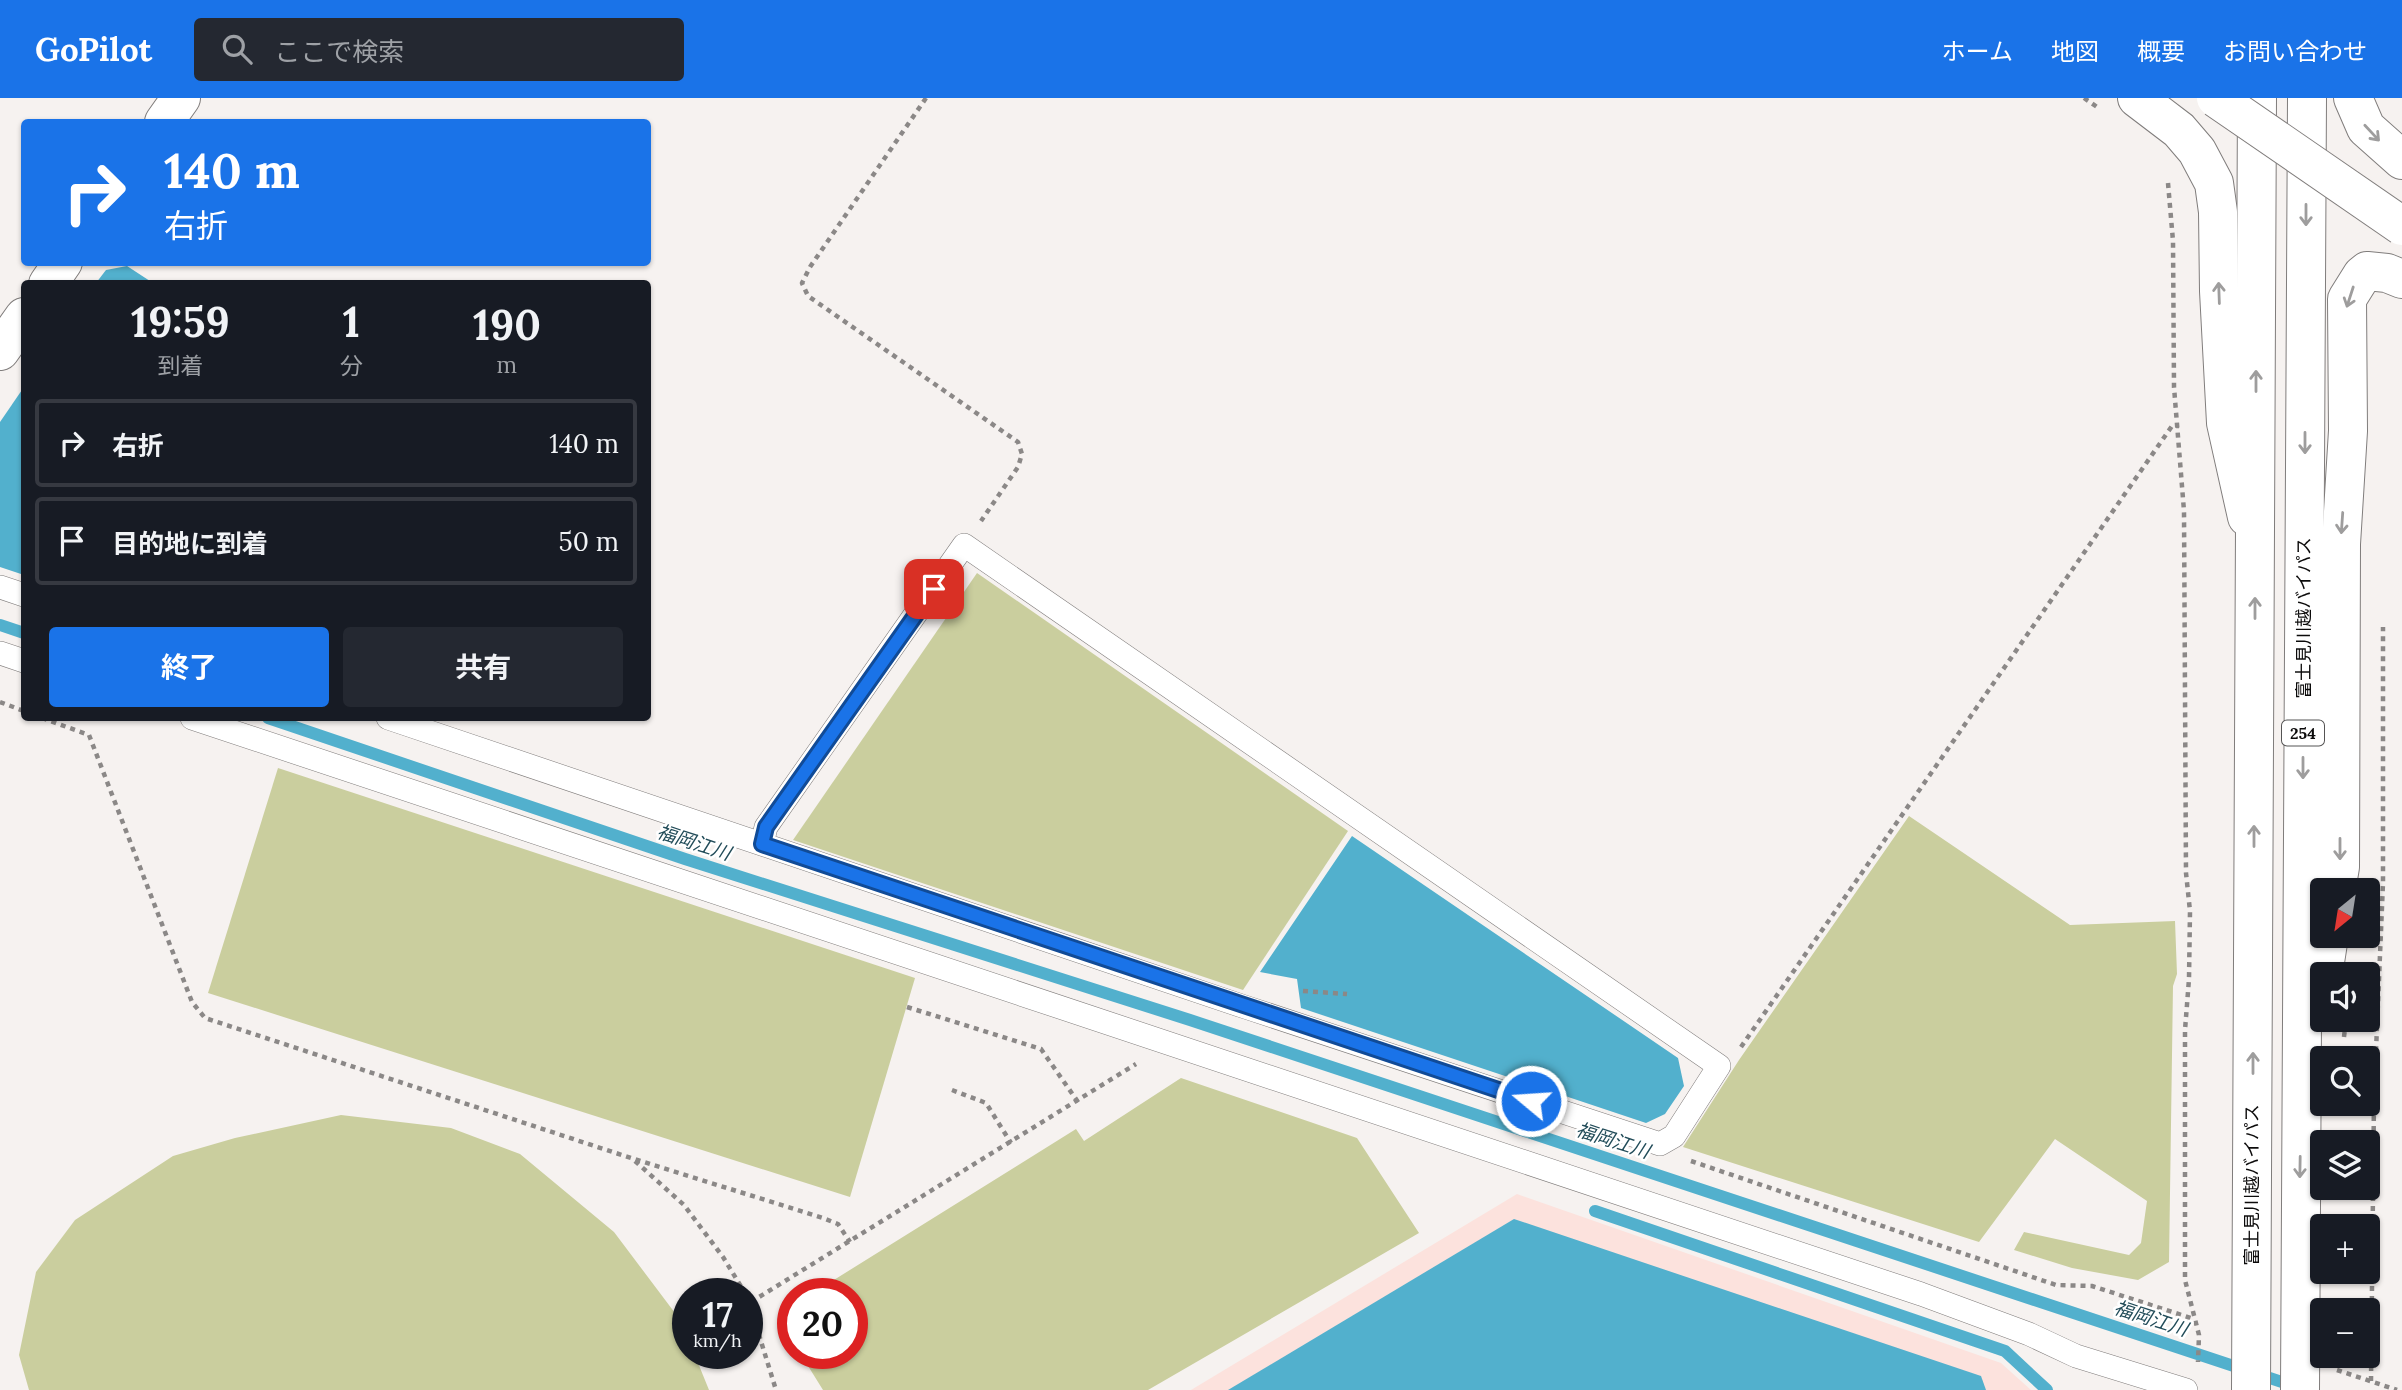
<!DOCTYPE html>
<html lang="ja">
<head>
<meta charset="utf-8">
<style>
	:root { --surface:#171b24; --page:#242831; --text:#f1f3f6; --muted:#9ea1a6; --line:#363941; --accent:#1a73e8 }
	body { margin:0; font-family:Lora,"Noto Sans JP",serif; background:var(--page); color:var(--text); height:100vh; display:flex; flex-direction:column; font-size:26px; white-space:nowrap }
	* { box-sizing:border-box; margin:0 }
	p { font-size:23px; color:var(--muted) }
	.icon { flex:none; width:38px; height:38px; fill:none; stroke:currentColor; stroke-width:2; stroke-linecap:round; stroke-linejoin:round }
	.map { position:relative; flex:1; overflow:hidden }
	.drawer { position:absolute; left:21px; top:182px; width:630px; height:441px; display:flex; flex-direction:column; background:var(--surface); border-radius:7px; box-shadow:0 2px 5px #0004 }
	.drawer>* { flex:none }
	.top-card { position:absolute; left:21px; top:21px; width:630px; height:147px; border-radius:7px; box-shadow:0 2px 5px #0004; background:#1a73e8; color:#fff; overflow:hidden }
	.needle { width:46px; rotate:210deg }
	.controls { position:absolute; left:2310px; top:780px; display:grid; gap:14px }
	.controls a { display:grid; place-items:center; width:70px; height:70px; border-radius:7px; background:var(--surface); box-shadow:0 2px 5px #0004; font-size:35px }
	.speed { position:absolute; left:672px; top:1180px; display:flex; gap:14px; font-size:35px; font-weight:700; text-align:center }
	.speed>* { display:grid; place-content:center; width:91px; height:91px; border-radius:50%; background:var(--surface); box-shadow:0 2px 5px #0004; line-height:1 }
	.speed small { font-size:18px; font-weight:400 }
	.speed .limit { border:10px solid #d22; background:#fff; color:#111 }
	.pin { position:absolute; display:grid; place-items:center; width:60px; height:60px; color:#fff; margin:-30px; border-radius:14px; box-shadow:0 4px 10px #0006 }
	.me { position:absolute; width:77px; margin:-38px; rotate:288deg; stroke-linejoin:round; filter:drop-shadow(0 0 5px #0008) }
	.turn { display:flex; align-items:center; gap:24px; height:147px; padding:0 28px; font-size:32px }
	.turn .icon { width:91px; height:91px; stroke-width:2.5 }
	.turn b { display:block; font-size:49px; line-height:60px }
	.eta { display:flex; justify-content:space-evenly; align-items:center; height:119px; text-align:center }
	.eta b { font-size:42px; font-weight:700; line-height:49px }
	.primary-button { display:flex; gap:14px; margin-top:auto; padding:14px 28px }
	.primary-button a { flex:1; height:80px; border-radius:7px; background:var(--accent); color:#fff; font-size:28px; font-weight:700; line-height:80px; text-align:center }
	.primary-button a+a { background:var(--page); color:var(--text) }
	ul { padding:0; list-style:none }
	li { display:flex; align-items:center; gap:21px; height:88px; margin:0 14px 10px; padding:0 14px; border:4px solid var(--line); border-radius:7px }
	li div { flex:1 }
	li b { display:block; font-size:26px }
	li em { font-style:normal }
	header { display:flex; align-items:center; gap:42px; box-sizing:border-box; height:98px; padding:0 35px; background:var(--accent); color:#fff }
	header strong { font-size:33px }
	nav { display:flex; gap:38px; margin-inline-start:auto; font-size:24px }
	.search { width:490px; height:63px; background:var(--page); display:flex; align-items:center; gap:18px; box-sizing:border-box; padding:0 24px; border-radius:7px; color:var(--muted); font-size:26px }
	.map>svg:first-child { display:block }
</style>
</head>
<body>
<header>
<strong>GoPilot</strong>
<div class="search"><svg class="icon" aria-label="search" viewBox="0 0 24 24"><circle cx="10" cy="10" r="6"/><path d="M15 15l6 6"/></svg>ここで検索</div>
<nav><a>ホーム</a><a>地図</a><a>概要</a><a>お問い合わせ</a></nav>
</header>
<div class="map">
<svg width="2402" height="1292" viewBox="0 0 2402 1292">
	<rect width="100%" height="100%" fill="#f6f2f0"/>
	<polygon fill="#fce2dd" points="1517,1096 2001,1265 2031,1292 1191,1292"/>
	<g fill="#cace9e">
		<polygon points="977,475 1348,733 1243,892 793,742"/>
		<polygon points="278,670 915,880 850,1099 208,895"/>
		<polygon points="1909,718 2070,827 2175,823 2177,876 2173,888 2169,1164 2138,1182 2072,1170 2014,1152 2024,1134 2129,1157 2141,1145 2147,1103 2055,1041 1979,1144 1683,1049 1739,962"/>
		<polygon points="1181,980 1357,1040 1419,1135 1148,1292 823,1292 800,1255 852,1255 852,1195 813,1195 1076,1031 1084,1043"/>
		<polygon points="341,1017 451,1030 520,1056 614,1134 681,1223 688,1240 688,1255 694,1255 709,1292 29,1292 19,1257 36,1174 75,1122 173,1058 235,1040"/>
	</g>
	<g fill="#52b0cd">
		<polygon points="127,168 153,185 96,185 106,172"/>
		<polygon points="24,289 24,477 0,469 0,324"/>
		<polygon points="1352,738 1678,960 1684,988 1665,1016 1646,1025 1301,910 1297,881 1260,874"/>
		<polygon points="1514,1121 1981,1278 1986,1292 1228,1292"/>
	</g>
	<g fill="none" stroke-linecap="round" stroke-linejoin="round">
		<g stroke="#52b0cd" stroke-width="12">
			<polyline points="0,527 24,535"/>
			<polyline points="268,620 685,761 1190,922 2297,1289"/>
			<polyline points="1595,1113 2005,1253 2047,1292"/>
		</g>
		<defs>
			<g id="lane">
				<polyline points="0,489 24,497"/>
				<polyline points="0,555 24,563"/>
				<polyline points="192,620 1921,1196 2029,1236 2076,1258 2186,1292"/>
				<polyline points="388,620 1245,909 1660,1046 1674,1038 1719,968 964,447 766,729 762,746"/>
			</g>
			<g id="secondary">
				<polyline points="2137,0 2179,32 2197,53 2214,85 2218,114 2219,193 2226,325 2247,419"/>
				<polyline points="2353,0 2366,30 2402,62"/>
				<polyline points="164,24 181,0"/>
				<polyline points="48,186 63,164"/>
				<polyline points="0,253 24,219"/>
				<polyline points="2336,793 2340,769 2341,446 2348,333 2347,201 2362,177 2367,173 2387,175 2402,181"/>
				<polyline points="2323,877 2329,838"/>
			</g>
			<g id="highway">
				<polyline points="2251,1292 2257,0"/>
				<polyline points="2300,1292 2307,0"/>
			</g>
		</defs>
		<use href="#lane" stroke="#807d7c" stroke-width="24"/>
		<use href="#secondary" stroke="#807d7c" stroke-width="40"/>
		<use href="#highway" stroke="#807d7c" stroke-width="40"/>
		<g stroke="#8b8887" stroke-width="4.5" stroke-dasharray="5 5" stroke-linecap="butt">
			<polyline points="926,0 810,169 802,185 808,198 1018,344 1022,356 1018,369 981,423"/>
			<polyline points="2084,0 2100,11"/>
			<polyline points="2168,85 2173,143 2174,289 2184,413 2186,775 2190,813 2189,881 2185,932 2185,1182 2199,1237 2198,1264"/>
			<polyline points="0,604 24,613"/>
			<polyline points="42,620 89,637 192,904 205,920 631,1060 823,1120 838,1126 850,1144"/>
			<polyline points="1303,893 1347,896"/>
			<polyline points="907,909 1041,951 1078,1004"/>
			<polyline points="2344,939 2346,922"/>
			<polyline points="1741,949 2172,328 2179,328"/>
			<polyline points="952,992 986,1005 1011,1045"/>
			<polyline points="635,1063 684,1107 723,1159 745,1195"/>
			<polyline points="1691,1063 2056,1187 2092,1188 2194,1221"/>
			<polyline points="747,1198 776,1292"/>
			<polyline points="751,1204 1136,966"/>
			<polyline points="2337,1272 2397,1292"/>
			<polyline points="2371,1283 2374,1001 2383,785 2383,529"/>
		</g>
		<use href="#lane" stroke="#fff" stroke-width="23"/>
		<use href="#secondary" stroke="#fff" stroke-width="38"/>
		<use href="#highway" stroke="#fff" stroke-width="38"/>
		<defs>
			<polyline id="secondary-bridge" points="2216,0 2402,128"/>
		</defs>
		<use href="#secondary-bridge" stroke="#807d7c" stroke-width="40" stroke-linecap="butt"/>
		<use href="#secondary-bridge" stroke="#fff" stroke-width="38"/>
	</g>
	<defs><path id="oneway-shaft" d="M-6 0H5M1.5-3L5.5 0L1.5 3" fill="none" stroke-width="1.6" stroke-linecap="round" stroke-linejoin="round" transform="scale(1.75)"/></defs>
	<g stroke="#9e9d9d">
		<use href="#oneway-shaft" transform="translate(2372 35) rotate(47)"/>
		<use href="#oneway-shaft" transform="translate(2306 117) rotate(90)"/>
		<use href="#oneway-shaft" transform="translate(2219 195) rotate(-92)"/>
		<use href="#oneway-shaft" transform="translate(2350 199) rotate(108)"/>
		<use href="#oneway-shaft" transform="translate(2256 283) rotate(-90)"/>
		<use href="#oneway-shaft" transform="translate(2305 345) rotate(90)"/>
		<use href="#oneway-shaft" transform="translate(2342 425) rotate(94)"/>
		<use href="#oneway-shaft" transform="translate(2255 510) rotate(-90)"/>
		<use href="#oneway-shaft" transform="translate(2303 670) rotate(90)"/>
		<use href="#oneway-shaft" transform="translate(2254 738) rotate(-90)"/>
		<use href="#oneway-shaft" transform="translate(2340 751) rotate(90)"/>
		<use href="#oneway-shaft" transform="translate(2253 965) rotate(-90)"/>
		<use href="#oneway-shaft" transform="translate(2300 1069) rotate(91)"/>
	</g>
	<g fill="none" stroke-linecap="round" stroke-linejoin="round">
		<defs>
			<polyline id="route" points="934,491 766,729 762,746 1531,1003"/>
		</defs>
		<use href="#route" stroke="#114b97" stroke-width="18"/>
		<use href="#route" stroke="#1a73e8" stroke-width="12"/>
	</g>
	<g text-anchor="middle" stroke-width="5" stroke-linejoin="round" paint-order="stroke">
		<rect fill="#fff" stroke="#555454" stroke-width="2" x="2282" y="622.5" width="42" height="25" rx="5"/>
		<g font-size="16" font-weight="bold" fill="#0c0b0b">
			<text x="2303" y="641">254</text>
		</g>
		<g font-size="18" fill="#0c0b0b" stroke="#fff">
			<text transform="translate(2304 520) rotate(-90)" y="6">富士見川越バイパス</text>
			<text transform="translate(2252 1087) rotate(-90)" y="6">富士見川越バイパス</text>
		</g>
		<g font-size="19" font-style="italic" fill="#224c59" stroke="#fff">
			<text transform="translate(694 744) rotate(18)" y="7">福岡江川</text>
			<text transform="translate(1613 1042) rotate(18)" y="7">福岡江川</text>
			<text transform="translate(2151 1220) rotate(18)" y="7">福岡江川</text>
		</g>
	</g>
</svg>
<div class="controls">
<a><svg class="needle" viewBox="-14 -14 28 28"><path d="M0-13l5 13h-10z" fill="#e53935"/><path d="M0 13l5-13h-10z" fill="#9ea1a6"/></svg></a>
<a><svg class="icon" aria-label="sound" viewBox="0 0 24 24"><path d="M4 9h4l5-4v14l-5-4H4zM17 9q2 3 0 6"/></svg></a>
<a><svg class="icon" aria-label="search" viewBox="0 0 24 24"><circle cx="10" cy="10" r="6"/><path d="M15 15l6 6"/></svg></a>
<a><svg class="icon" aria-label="layers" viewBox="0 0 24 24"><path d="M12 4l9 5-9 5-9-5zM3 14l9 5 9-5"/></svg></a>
<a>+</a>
<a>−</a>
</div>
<div class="speed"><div>17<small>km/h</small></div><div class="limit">20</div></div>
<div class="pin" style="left:934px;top:491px;background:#d93025"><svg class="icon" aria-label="arrive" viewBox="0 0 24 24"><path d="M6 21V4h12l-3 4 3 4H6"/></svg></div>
<svg class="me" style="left:1531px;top:1003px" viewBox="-20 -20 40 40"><circle r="17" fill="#1a73e8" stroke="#fff" stroke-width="3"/><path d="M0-11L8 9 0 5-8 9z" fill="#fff"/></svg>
<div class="top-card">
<div class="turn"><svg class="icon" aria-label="right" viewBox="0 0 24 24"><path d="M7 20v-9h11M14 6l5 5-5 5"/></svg><div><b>140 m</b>右折</div></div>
</div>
<section class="drawer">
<div class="eta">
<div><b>19:59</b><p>到着</p></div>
<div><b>1</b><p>分</p></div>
<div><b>190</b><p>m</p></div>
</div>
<ul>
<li><svg class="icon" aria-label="right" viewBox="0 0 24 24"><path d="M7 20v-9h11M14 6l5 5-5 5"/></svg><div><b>右折</b></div><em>140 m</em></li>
<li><svg class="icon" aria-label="arrive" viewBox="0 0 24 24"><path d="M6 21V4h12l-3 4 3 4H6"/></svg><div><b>目的地に到着</b></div><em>50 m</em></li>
</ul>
<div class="primary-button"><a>終了</a><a>共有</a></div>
</section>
</div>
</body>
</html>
